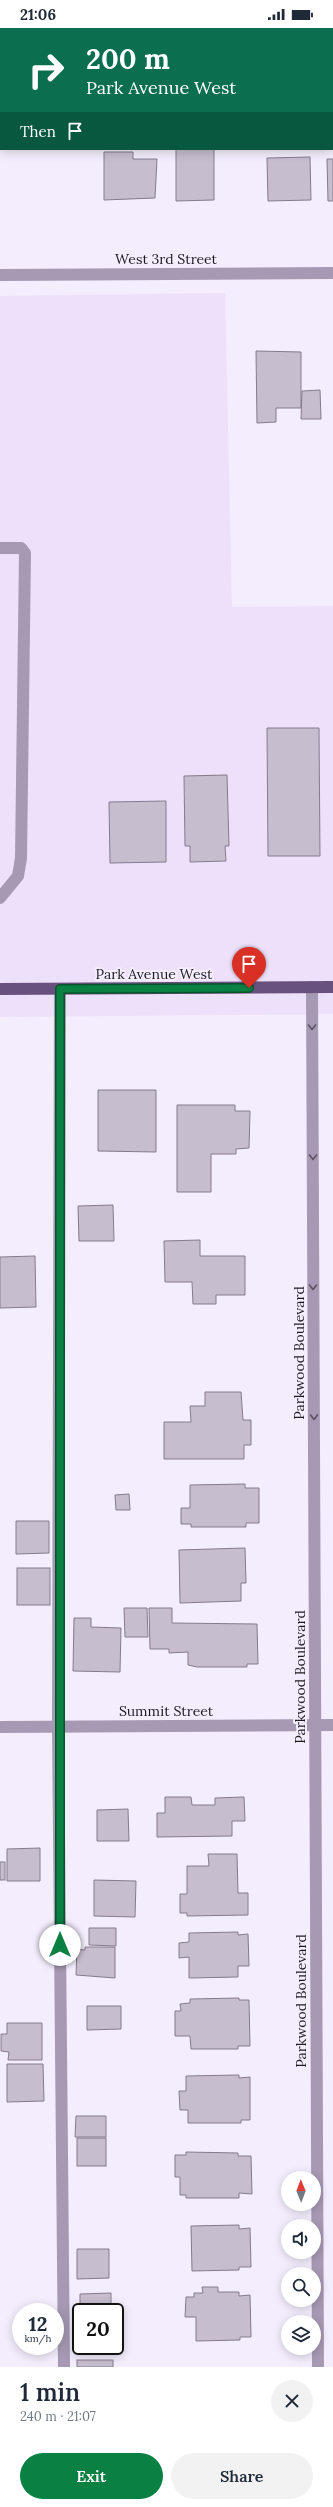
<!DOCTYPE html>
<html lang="en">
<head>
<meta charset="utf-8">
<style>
	:root { --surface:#fff; --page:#f2f2f3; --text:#1f2937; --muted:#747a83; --accent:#0b8043 }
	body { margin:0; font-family:Lora,serif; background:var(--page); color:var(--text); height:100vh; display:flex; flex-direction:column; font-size:15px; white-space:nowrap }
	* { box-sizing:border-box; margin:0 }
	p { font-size:13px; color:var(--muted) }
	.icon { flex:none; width:22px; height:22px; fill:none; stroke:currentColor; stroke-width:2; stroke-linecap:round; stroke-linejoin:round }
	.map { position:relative; height:2339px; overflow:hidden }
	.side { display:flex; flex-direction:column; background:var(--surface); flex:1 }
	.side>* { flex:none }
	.banner { position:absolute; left:0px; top:0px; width:333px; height:122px; box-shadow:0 2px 10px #0003; background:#0b6e4f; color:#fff; overflow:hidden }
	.needle { width:26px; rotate:359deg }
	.fabs { position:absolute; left:281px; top:2143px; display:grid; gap:8px }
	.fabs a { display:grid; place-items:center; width:40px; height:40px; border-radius:50%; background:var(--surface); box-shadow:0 2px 10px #0003; font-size:20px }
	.speed { position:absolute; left:12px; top:2275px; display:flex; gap:8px; font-size:20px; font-weight:700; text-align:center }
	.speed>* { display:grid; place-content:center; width:52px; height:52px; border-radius:50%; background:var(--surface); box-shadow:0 2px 10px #0003; line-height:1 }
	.speed small { font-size:10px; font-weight:400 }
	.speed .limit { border:2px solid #111; border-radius:6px; background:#fff; color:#111 }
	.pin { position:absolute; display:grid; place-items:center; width:34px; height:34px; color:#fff; margin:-41px -17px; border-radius:50% 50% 50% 0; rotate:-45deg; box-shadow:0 0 4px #0007 }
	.pin .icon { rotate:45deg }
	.me { position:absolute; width:44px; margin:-22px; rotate:0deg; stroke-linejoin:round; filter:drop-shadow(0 0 3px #0008) }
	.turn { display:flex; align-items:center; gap:14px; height:84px; padding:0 20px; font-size:18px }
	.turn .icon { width:52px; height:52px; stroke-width:2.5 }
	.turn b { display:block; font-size:28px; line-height:34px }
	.then { display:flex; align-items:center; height:38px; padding:0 20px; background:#0003; gap:8px; font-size:15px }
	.round { display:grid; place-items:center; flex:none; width:42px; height:42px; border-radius:21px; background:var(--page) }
	.headline { display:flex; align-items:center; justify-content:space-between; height:68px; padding:0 20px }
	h1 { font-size:24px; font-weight:600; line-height:30px }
	.action { display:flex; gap:8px; margin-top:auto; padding:8px 20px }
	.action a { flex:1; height:46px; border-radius:24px; background:var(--accent); color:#fff; font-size:16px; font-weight:600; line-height:46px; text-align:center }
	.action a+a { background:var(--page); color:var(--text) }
	.status { display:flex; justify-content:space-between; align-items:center; height:28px; padding:0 20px; background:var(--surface); direction:ltr }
	.status svg { height:11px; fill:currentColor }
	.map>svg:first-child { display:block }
</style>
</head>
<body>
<div class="status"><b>21:06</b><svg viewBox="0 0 49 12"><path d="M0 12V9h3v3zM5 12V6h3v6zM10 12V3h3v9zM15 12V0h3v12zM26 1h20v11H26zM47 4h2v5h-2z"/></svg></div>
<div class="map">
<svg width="333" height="2339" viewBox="0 0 333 2339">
	<rect width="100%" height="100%" fill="#f4edfd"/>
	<polygon fill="#ede0fa" points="225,265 232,579 333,578 333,986 0,989 0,268"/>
	<polygon fill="#d8c4ee" points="0,0 333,0 333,54 332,1 1,1 0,77"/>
	<g fill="#c6bdcf" stroke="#847c8d">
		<polygon points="176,121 214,121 214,172 176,173"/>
		<polygon points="104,124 133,124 133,131 157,131 155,170 104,172"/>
		<polygon points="310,129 311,172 268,173 267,130"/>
		<polygon points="327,131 333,131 333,173 328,173"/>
		<polygon points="256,323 301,324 301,380 276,380 276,394 257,395"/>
		<polygon points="320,362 321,391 301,391 302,363"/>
		<polygon points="267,700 319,700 320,828 268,828"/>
		<polygon points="227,747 229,818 225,818 226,833 190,834 190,818 185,818 184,748"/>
		<polygon points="166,773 166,834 110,835 109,774"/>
		<polygon points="98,1062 156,1062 156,1124 98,1123"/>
		<polygon points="177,1077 235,1077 235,1083 250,1083 249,1120 236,1121 236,1126 211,1126 211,1164 177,1164"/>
		<polygon points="113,1177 114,1213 79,1213 78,1178"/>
		<polygon points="200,1212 200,1228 245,1228 245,1267 216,1267 216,1276 193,1276 192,1254 165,1254 164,1213"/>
		<polygon points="35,1228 36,1279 0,1280 0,1229"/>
		<polygon points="205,1364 241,1364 243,1392 251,1392 251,1417 244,1417 244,1431 164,1431 164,1394 191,1394 190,1378 205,1378"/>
		<polygon points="245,1456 245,1460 259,1460 259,1495 246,1495 246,1499 191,1499 191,1496 181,1496 181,1480 190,1480 190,1457"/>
		<polygon points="129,1466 130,1482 116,1482 115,1467"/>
		<polygon points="16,1493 49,1493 49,1525 16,1526"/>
		<polygon points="245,1520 246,1555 241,1555 241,1573 180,1575 179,1522"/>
		<rect x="17" y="1540" width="33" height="37"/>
		<polygon points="124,1580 147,1580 148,1609 125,1609"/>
		<polygon points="149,1580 172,1580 172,1595 257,1596 258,1636 247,1636 247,1639 197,1639 188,1637 188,1624 169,1625 169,1621 150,1621"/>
		<polygon points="74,1590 91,1590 91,1599 121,1600 120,1644 73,1643"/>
		<polygon points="165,1769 191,1769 192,1777 215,1777 215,1770 244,1769 245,1793 232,1793 232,1808 157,1809 157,1785 165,1785"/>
		<polygon points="128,1781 129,1813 97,1813 97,1782"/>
		<polygon points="40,1820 40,1853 7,1853 7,1821"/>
		<polygon points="208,1826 237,1826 238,1865 248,1865 248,1887 187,1888 187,1885 180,1885 180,1866 187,1866 187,1838 209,1838"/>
		<rect x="0" y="1834" width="5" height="18"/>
		<polygon points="94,1852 136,1853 135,1889 94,1888"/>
		<polygon points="89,1900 116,1900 116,1918 89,1917"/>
		<polygon points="238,1904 238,1907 248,1906 249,1938 238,1938 238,1949 189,1950 189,1929 179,1930 179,1915 189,1914 189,1905"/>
		<polygon points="85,1919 115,1919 115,1950 76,1947 77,1921 85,1922"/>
		<polygon points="239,1970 239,1972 249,1972 250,2018 238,2018 238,2021 191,2021 190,2008 175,2008 175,1983 181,1983 180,1976 190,1975 190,1971"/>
		<polygon points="87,1978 121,1978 121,2001 87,2002"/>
		<polygon points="7,1995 42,1995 42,2032 8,2032 9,2024 1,2023 1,2006 7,2006"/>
		<polygon points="7,2036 43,2036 44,2073 7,2074"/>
		<polygon points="239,2047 239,2050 250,2049 250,2092 241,2092 241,2095 188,2095 188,2082 180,2082 179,2063 186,2063 186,2048"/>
		<polygon points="76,2088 106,2088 106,2109 75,2109"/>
		<rect x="77" y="2110" width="29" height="28"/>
		<polygon points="186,2124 238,2125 238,2128 251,2128 252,2166 239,2165 239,2170 186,2170 186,2167 180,2167 180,2149 175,2149 175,2127 186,2127"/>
		<polygon points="239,2197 239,2201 250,2200 251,2239 239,2239 239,2242 192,2243 191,2198"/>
		<polygon points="77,2221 109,2221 109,2250 77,2251"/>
		<polygon points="202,2259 218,2259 218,2264 239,2264 239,2268 250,2267 251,2309 240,2309 240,2312 196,2313 196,2289 185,2289 186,2269 194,2269 194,2265 203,2265"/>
		<polygon points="111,2265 111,2284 81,2284 80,2306 80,2266"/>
		<rect x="77" y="2332" width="36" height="7"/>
	</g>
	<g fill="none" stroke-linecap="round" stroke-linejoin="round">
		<g stroke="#a699b3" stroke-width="12">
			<polyline points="0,520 21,520 25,525 21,830 18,848 0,870"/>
			<polyline points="60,961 58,1699 64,2339"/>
		</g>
		<g stroke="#a699b3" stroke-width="12">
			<polyline points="0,247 333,245"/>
			<polyline points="312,960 318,2339"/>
			<polyline points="0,1699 333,1697"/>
		</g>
		<polyline stroke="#68517e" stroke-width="12" points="0,961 333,959"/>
	</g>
	<defs><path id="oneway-chevron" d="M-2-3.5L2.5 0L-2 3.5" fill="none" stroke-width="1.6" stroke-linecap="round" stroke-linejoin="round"/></defs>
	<g stroke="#5a5362">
		<use href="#oneway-chevron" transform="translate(312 999) rotate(90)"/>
		<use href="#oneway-chevron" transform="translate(313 1129) rotate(90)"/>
		<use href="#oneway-chevron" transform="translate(313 1259) rotate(90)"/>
		<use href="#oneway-chevron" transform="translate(314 1389) rotate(90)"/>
	</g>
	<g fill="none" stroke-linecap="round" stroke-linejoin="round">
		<defs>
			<polyline id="route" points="60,1917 60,961 249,960"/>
		</defs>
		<use href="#route" stroke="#07532c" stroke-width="10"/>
		<use href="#route" stroke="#0b8043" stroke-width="7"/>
	</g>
	<g text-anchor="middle" stroke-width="4" stroke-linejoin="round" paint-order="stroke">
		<g font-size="14" fill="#1c191f" stroke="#f4edfd">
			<text x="166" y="236">West 3rd Street</text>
			<text x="154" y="951">Park Avenue West</text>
			<text transform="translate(299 1325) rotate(-90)" y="5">Parkwood Boulevard</text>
			<text transform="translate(300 1649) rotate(-90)" y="5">Parkwood Boulevard</text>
			<text x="166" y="1688">Summit Street</text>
			<text transform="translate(301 1973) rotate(-90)" y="5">Parkwood Boulevard</text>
		</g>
	</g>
</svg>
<div class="fabs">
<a><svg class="needle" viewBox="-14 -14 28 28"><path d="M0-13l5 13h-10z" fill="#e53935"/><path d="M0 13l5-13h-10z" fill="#747a83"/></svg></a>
<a><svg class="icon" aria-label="sound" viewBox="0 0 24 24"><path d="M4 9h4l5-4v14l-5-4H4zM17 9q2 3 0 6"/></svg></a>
<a><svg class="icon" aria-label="search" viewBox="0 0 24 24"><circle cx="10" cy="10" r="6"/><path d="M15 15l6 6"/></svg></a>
<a><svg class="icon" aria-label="layers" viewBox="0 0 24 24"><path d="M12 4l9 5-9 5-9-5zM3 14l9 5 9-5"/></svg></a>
</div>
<div class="speed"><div>12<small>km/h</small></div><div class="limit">20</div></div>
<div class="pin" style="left:249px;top:960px;background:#d93025"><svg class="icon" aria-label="arrive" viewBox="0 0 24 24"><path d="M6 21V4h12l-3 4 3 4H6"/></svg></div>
<svg class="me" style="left:60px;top:1917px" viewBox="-20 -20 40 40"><circle r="19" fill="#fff"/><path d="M0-13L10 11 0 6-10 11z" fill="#0b8043"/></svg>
<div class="banner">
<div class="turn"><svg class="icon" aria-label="right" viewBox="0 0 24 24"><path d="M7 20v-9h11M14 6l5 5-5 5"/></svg><div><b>200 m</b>Park Avenue West</div></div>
<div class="then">Then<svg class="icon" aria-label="arrive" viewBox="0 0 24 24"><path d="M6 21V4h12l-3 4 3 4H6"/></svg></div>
</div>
</div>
<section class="side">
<div class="headline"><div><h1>1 min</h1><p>240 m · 21:07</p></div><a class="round"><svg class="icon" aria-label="close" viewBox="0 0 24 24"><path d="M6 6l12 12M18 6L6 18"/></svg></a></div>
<div class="action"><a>Exit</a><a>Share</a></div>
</section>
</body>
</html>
